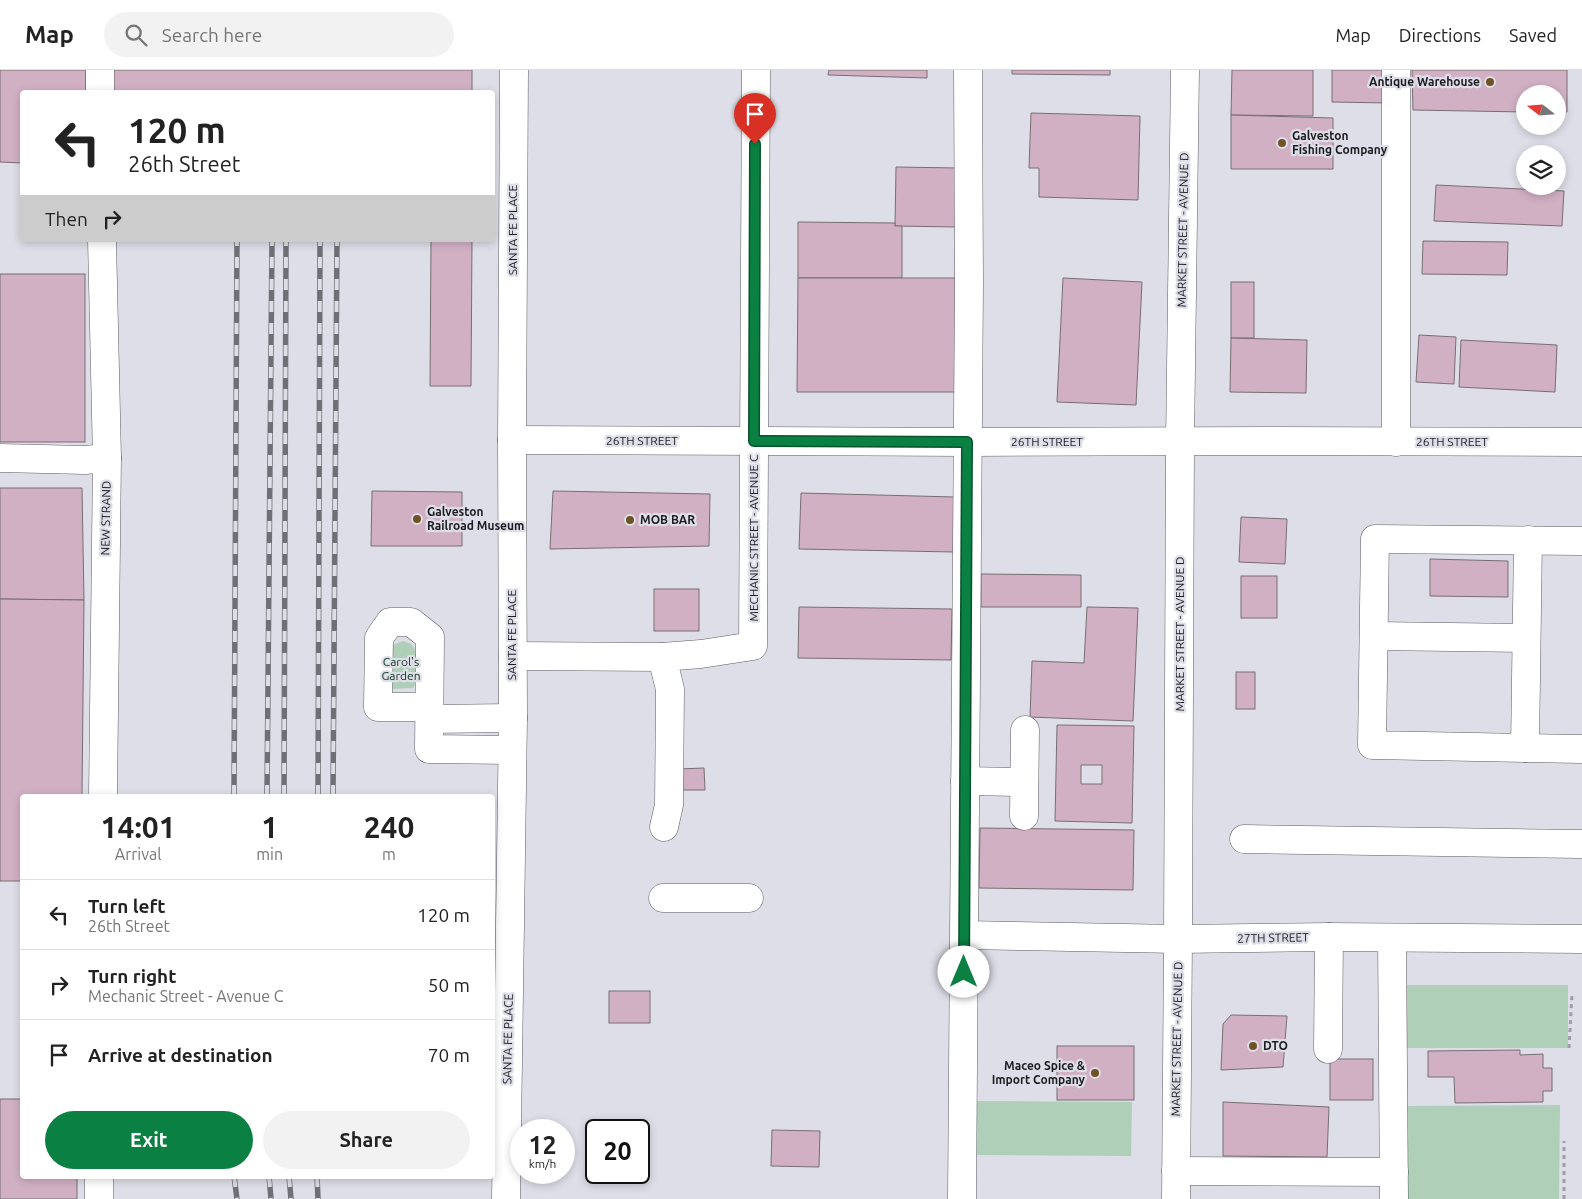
<!DOCTYPE html>
<html lang="en">
<head>
<meta charset="utf-8">
<style>
	:root { --surface:#fff; --page:#f2f2f2; --text:#222; --muted:#767676; --line:#e0e0e0; --accent:#0b8043 }
	body { margin:0; font-family:Ubuntu,sans-serif; background:var(--page); color:var(--text); height:100vh; display:flex; flex-direction:column; font-size:19px; white-space:nowrap }
	* { box-sizing:border-box; margin:0 }
	p { font-size:16px; color:var(--muted) }
	.icon { flex:none; width:28px; height:28px; fill:none; stroke:currentColor; stroke-width:2; stroke-linecap:round; stroke-linejoin:round }
	.map { position:relative; flex:1; overflow:hidden }
	.drawer { position:absolute; left:20px; top:724px; width:475px; height:385px; display:flex; flex-direction:column; background:var(--surface); border-radius:5px; box-shadow:0 2px 8px #0003 }
	.drawer>* { flex:none }
	.guide { position:absolute; left:20px; top:20px; width:475px; height:152px; border-radius:5px; box-shadow:0 2px 8px #0003; background:#fff; color:var(--text); overflow:hidden }
	.needle { width:32px; rotate:287deg }
	.fabs { position:absolute; left:1516px; top:15px; display:grid; gap:10px }
	.fabs a { display:grid; place-items:center; width:50px; height:50px; border-radius:50%; background:var(--surface); box-shadow:0 2px 8px #0003; font-size:25px }
	.speed { position:absolute; left:510px; top:1049px; display:flex; gap:10px; font-size:25px; font-weight:700; text-align:center }
	.speed>* { display:grid; place-content:center; width:65px; height:65px; border-radius:50%; background:var(--surface); box-shadow:0 2px 8px #0003; line-height:1 }
	.speed small { font-size:12px; font-weight:400 }
	.speed .limit { border:2px solid #111; border-radius:8px; background:#fff; color:#111 }
	.pin { position:absolute; display:grid; place-items:center; width:42px; height:42px; color:#fff; margin:-51px -21px; border-radius:50% 50% 50% 0; rotate:-45deg; box-shadow:0 0 5px #0007 }
	.pin .icon { rotate:45deg }
	.me { position:absolute; width:55px; margin:-28px; rotate:0deg; stroke-linejoin:round; filter:drop-shadow(0 0 4px #0008) }
	.turn { display:flex; align-items:center; gap:18px; height:105px; padding:0 25px; font-size:22px }
	.turn .icon { width:65px; height:65px; stroke-width:2.5 }
	.turn b { display:block; font-size:35px; line-height:42px }
	.then { display:flex; align-items:center; height:48px; padding:0 25px; background:#0003; gap:10px; font-size:19px }
	.eta { display:flex; justify-content:space-evenly; align-items:center; height:85px; text-align:center }
	.eta b { font-size:30px; font-weight:700; line-height:35px }
	.cta { display:flex; gap:10px; margin-top:auto; padding:10px 25px }
	.cta a { flex:1; height:58px; border-radius:30px; background:var(--accent); color:#fff; font-size:20px; font-weight:700; line-height:58px; text-align:center }
	.cta a+a { background:var(--page); color:var(--text) }
	ul { padding:0; list-style:none }
	li { display:flex; align-items:center; gap:15px; height:70px; padding:0 25px; border-top:1px solid var(--line) }
	li div { flex:1 }
	li b { display:block; font-size:19px }
	li em { font-style:normal }
	header { display:flex; align-items:center; gap:30px; box-sizing:border-box; height:70px; padding:0 25px; background:var(--surface); border-bottom:1px solid var(--line) }
	header strong { font-size:24px }
	nav { display:flex; gap:28px; margin-inline-start:auto; font-size:18px }
	.search { width:350px; height:45px; background:var(--page); display:flex; align-items:center; gap:12px; box-sizing:border-box; padding:0 18px; border-radius:28px; color:var(--muted); font-size:19px }
	.map>svg:first-child { display:block }
</style>
</head>
<body>
<header>
<strong>Map</strong>
<div class="search"><svg class="icon" aria-label="search" viewBox="0 0 24 24"><circle cx="10" cy="10" r="6"/><path d="M15 15l6 6"/></svg>Search here</div>
<nav><a>Map</a><a>Directions</a><a>Saved</a></nav>
</header>
<div class="map">
<svg width="1582" height="1129" viewBox="0 0 1582 1129">
	<rect width="100%" height="100%" fill="#dedee8"/>
	<g fill="#afcfb8">
		<path d="M403 571C406 572 409 573 411 574 419 581 419 610 413 618L393 619 387 615 390 576Z"/>
		<rect x="1401" y="915" width="167" height="63"/>
		<polygon points="971,1031 1132,1032 1131,1086 970,1085"/>
		<polygon points="1560,1035 1559,1129 1397,1129 1397,1036"/>
	</g>
	<g fill="#d2b0c4" stroke="#776e73" fill-rule="evenodd">
		<polygon points="0,0 86,0 86,22 22,22 22,93 0,92"/>
		<polygon points="103,0 472,0 472,22 104,21"/>
		<polygon points="829,0 927,0 927,8 828,5"/>
		<polygon points="1012,0 1110,0 1110,5 1012,4"/>
		<polygon points="1232,0 1313,0 1313,46 1231,45"/>
		<polygon points="1332,0 1388,0 1388,33 1332,32"/>
		<polygon points="1412,0 1567,0 1567,42 1558,42 1558,24 1525,24 1525,42 1413,40"/>
		<polygon points="1031,43 1140,46 1138,130 1039,127 1039,98 1029,98"/>
		<polygon points="1231,45 1333,48 1333,99 1231,99"/>
		<polygon points="896,97 957,98 956,157 895,156"/>
		<polygon points="1436,115 1564,121 1562,156 1434,151"/>
		<polygon points="798,152 895,153 895,156 902,156 902,208 798,208"/>
		<polygon points="431,170 472,170 471,316 430,316"/>
		<polygon points="1423,171 1508,172 1507,205 1422,204"/>
		<rect x="0" y="204" width="85" height="168"/>
		<polygon points="798,208 956,208 955,322 797,322"/>
		<polygon points="1063,208 1142,212 1136,335 1057,332"/>
		<rect x="1231" y="212" width="23" height="56"/>
		<polygon points="1419,265 1456,267 1454,314 1416,312"/>
		<polygon points="1231,268 1307,270 1306,323 1230,322"/>
		<polygon points="1461,270 1557,275 1555,322 1459,317"/>
		<polygon points="0,418 82,418 84,530 0,529"/>
		<polygon points="372,421 462,422 462,476 371,476"/>
		<polygon points="553,421 710,424 709,476 550,479"/>
		<polygon points="801,423 955,427 954,482 799,479"/>
		<polygon points="1241,447 1287,449 1285,494 1239,492"/>
		<polygon points="1430,489 1508,491 1508,527 1430,526"/>
		<polygon points="981,504 1081,505 1081,537 981,537"/>
		<rect x="1241" y="506" width="36" height="42"/>
		<rect x="654" y="519" width="45" height="42"/>
		<polygon points="0,529 84,530 82,726 22,726 22,811 0,811"/>
		<polygon points="799,537 952,539 951,590 798,588"/>
		<polygon points="1087,537 1138,538 1133,651 1030,647 1032,591 1084,593"/>
		<rect x="1236" y="602" width="19" height="37"/>
		<path d="M1057 655 1134 656 1132 753 1055 751ZM1081 695H1102V714H1081Z"/>
		<polygon points="704,698 705,720 679,720 678,699"/>
		<polygon points="980,758 1134,760 1133,820 979,818"/>
		<rect x="609" y="921" width="41" height="32"/>
		<polygon points="1231,945 1287,946 1283,997 1221,1000 1223,954"/>
		<rect x="1057" y="976" width="77" height="54"/>
		<polygon points="1520,980 1520,985 1543,984 1543,998 1552,998 1552,1021 1543,1021 1543,1032 1455,1033 1454,1007 1428,1007 1428,981"/>
		<rect x="1330" y="989" width="43" height="41"/>
		<polygon points="0,1029 22,1029 22,1106 77,1106 77,1129 0,1129"/>
		<polygon points="1223,1032 1329,1037 1327,1087 1223,1086"/>
		<polygon points="772,1060 820,1061 819,1097 771,1096"/>
	</g>
	<g fill="none" stroke-linecap="round" stroke-linejoin="round">
		<defs>
			<g id="minor">
				<polyline points="1396,0 1396,372"/>
				<polyline points="100,22 100,0"/>
				<polyline points="102,170 107,388 103,726"/>
				<polyline points="512,370 967,372 1272,371 1582,372"/>
				<polyline points="0,388 85,390 107,388"/>
				<polyline points="1582,471 1375,469 1372,675 1582,679"/>
				<polyline points="1374,566 1526,568"/>
				<polyline points="513,586 662,587 701,584 753,576 756,0"/>
				<polyline points="662,587 670,619 669,735 664,757"/>
				<polyline points="429,637 378,637 379,568 390,552 411,552 430,567 429,679 512,680"/>
				<polyline points="430,649 513,648"/>
				<polyline points="1525,678 1528,470"/>
				<polyline points="965,711 1024,712"/>
				<polyline points="1024,746 1025,660"/>
				<polyline points="1244,769 1582,774"/>
				<polyline points="663,828 749,828"/>
				<polyline points="965,865 1178,869 1329,867 1582,869"/>
				<polyline points="1392,868 1394,1129"/>
				<polyline points="1328,979 1329,867"/>
				<polyline points="1176,1101 1394,1102"/>
				<polyline points="99,1129 99,1106"/>
				<polyline points="506,1129 513,648 512,370 514,0"/>
				<polyline points="962,1129 969,215 968,0"/>
				<polyline points="1176,1129 1178,869 1180,373 1185,0"/>
			</g>
		</defs>
		<use href="#minor" stroke="#5d5c65" stroke-width="29"/>
		<g stroke="#9e9ea6" stroke-width="3" stroke-dasharray="4 4" stroke-linecap="butt">
			<polyline points="1569,978 1572,925"/>
			<polyline points="1564,1129 1564,1071"/>
		</g>
		<use href="#minor" stroke="#fff" stroke-width="28"/>
		<defs>
			<g id="rail">
				<polyline points="234,726 237,170"/>
				<polyline points="267,726 272,170"/>
				<polyline points="284,726 286,170"/>
				<polyline points="318,726 320,170"/>
				<polyline points="333,726 337,170"/>
				<polyline points="234,1106 237,1129"/>
				<polyline points="269,1106 271,1129"/>
				<polyline points="289,1106 291,1129"/>
				<polyline points="317,1106 318,1129"/>
			</g>
		</defs>
		<use href="#rail" stroke="#706f76" stroke-width="5.5"/>
		<use href="#rail" stroke="#dedee8" stroke-width="4" stroke-dasharray="11" stroke-linecap="butt"/>
	</g>
	<g fill="none" stroke-linecap="round" stroke-linejoin="round">
		<defs>
			<polyline id="route" points="755,74 754,371 967,372 964,902"/>
		</defs>
		<use href="#route" stroke="#07532c" stroke-width="12"/>
		<use href="#route" stroke="#0b8043" stroke-width="9"/>
	</g>
	<g fill="#6e5325" stroke="#dedee8" stroke-width="2">
		<circle cx="1490" cy="12" r="5"/>
		<circle cx="1282" cy="73" r="5"/>
		<circle cx="417" cy="449" r="5"/>
		<circle cx="630" cy="450" r="5"/>
		<circle cx="1253" cy="976" r="5"/>
		<circle cx="1095" cy="1003" r="5"/>
	</g>
	<g text-anchor="middle" stroke-width="4.5" stroke-linejoin="round" paint-order="stroke">
		<g font-size="12" font-weight="bold" fill="#1c1b1f" stroke="#dedee8" text-anchor="start">
			<text x="1480" y="16" text-anchor="end">Antique Warehouse</text>
			<text x="1292" y="70">Galveston<tspan x="1292" dy="14">Fishing Company</tspan></text>
			<text x="427" y="446">Galveston<tspan x="427" dy="14">Railroad Museum</tspan></text>
			<text x="640" y="454">MOB BAR</text>
			<text x="1263" y="980">DTO</text>
			<text x="1085" y="1000" text-anchor="end">Maceo Spice &amp;<tspan x="1085" dy="14">Import Company</tspan></text>
		</g>
		<g font-size="12" fill="#1c1b1f" stroke="#dedee8">
			<text transform="translate(513 160) rotate(-90)" y="4">SANTA FE PLACE</text>
			<text transform="translate(1183 160) rotate(-89)" y="4">MARKET STREET - AVENUE D</text>
			<text x="642" y="375">26TH STREET</text>
			<text x="1047" y="376">26TH STREET</text>
			<text x="1452" y="376">26TH STREET</text>
			<text transform="translate(106 448) rotate(-89)" y="4">NEW STRAND</text>
			<text transform="translate(754 468) rotate(-90)" y="4">MECHANIC STREET - AVENUE C</text>
			<text transform="translate(1180 564) rotate(-90)" y="4">MARKET STREET - AVENUE D</text>
			<text transform="translate(512 565) rotate(-90)" y="4">SANTA FE PLACE</text>
			<text transform="translate(1273 868) rotate(-1)" y="4">27TH STREET</text>
			<text transform="translate(508 969) rotate(-89)" y="4">SANTA FE PLACE</text>
			<text transform="translate(1177 969) rotate(-89)" y="4">MARKET STREET - AVENUE D</text>
		</g>
		<g font-size="12" fill="#0b341c" stroke="#dedee8">
			<text x="401" y="596">Carol's<tspan x="401" dy="14">Garden</tspan></text>
		</g>
	</g>
</svg>
<div class="fabs">
<a><svg class="needle" viewBox="-14 -14 28 28"><path d="M0-13l5 13h-10z" fill="#e53935"/><path d="M0 13l5-13h-10z" fill="#767676"/></svg></a>
<a><svg class="icon" aria-label="layers" viewBox="0 0 24 24"><path d="M12 4l9 5-9 5-9-5zM3 14l9 5 9-5"/></svg></a>
</div>
<div class="speed"><div>12<small>km/h</small></div><div class="limit">20</div></div>
<div class="pin" style="left:755px;top:74px;background:#d93025"><svg class="icon" aria-label="arrive" viewBox="0 0 24 24"><path d="M6 21V4h12l-3 4 3 4H6"/></svg></div>
<svg class="me" style="left:964px;top:902px" viewBox="-20 -20 40 40"><circle r="19" fill="#fff"/><path d="M0-13L10 11 0 6-10 11z" fill="#0b8043"/></svg>
<div class="guide">
<div class="turn"><svg class="icon" aria-label="left" viewBox="0 0 24 24"><path d="M17 20v-9H6M10 6l-5 5 5 5"/></svg><div><b>120 m</b>26th Street</div></div>
<div class="then">Then<svg class="icon" aria-label="right" viewBox="0 0 24 24"><path d="M7 20v-9h11M14 6l5 5-5 5"/></svg></div>
</div>
<section class="drawer">
<div class="eta">
<div><b>14:01</b><p>Arrival</p></div>
<div><b>1</b><p>min</p></div>
<div><b>240</b><p>m</p></div>
</div>
<ul>
<li><svg class="icon" aria-label="left" viewBox="0 0 24 24"><path d="M17 20v-9H6M10 6l-5 5 5 5"/></svg><div><b>Turn left</b><p>26th Street</p></div><em>120 m</em></li>
<li><svg class="icon" aria-label="right" viewBox="0 0 24 24"><path d="M7 20v-9h11M14 6l5 5-5 5"/></svg><div><b>Turn right</b><p>Mechanic Street - Avenue C</p></div><em>50 m</em></li>
<li><svg class="icon" aria-label="arrive" viewBox="0 0 24 24"><path d="M6 21V4h12l-3 4 3 4H6"/></svg><div><b>Arrive at destination</b></div><em>70 m</em></li>
</ul>
<div class="cta"><a>Exit</a><a>Share</a></div>
</section>
</div>
</body>
</html>
